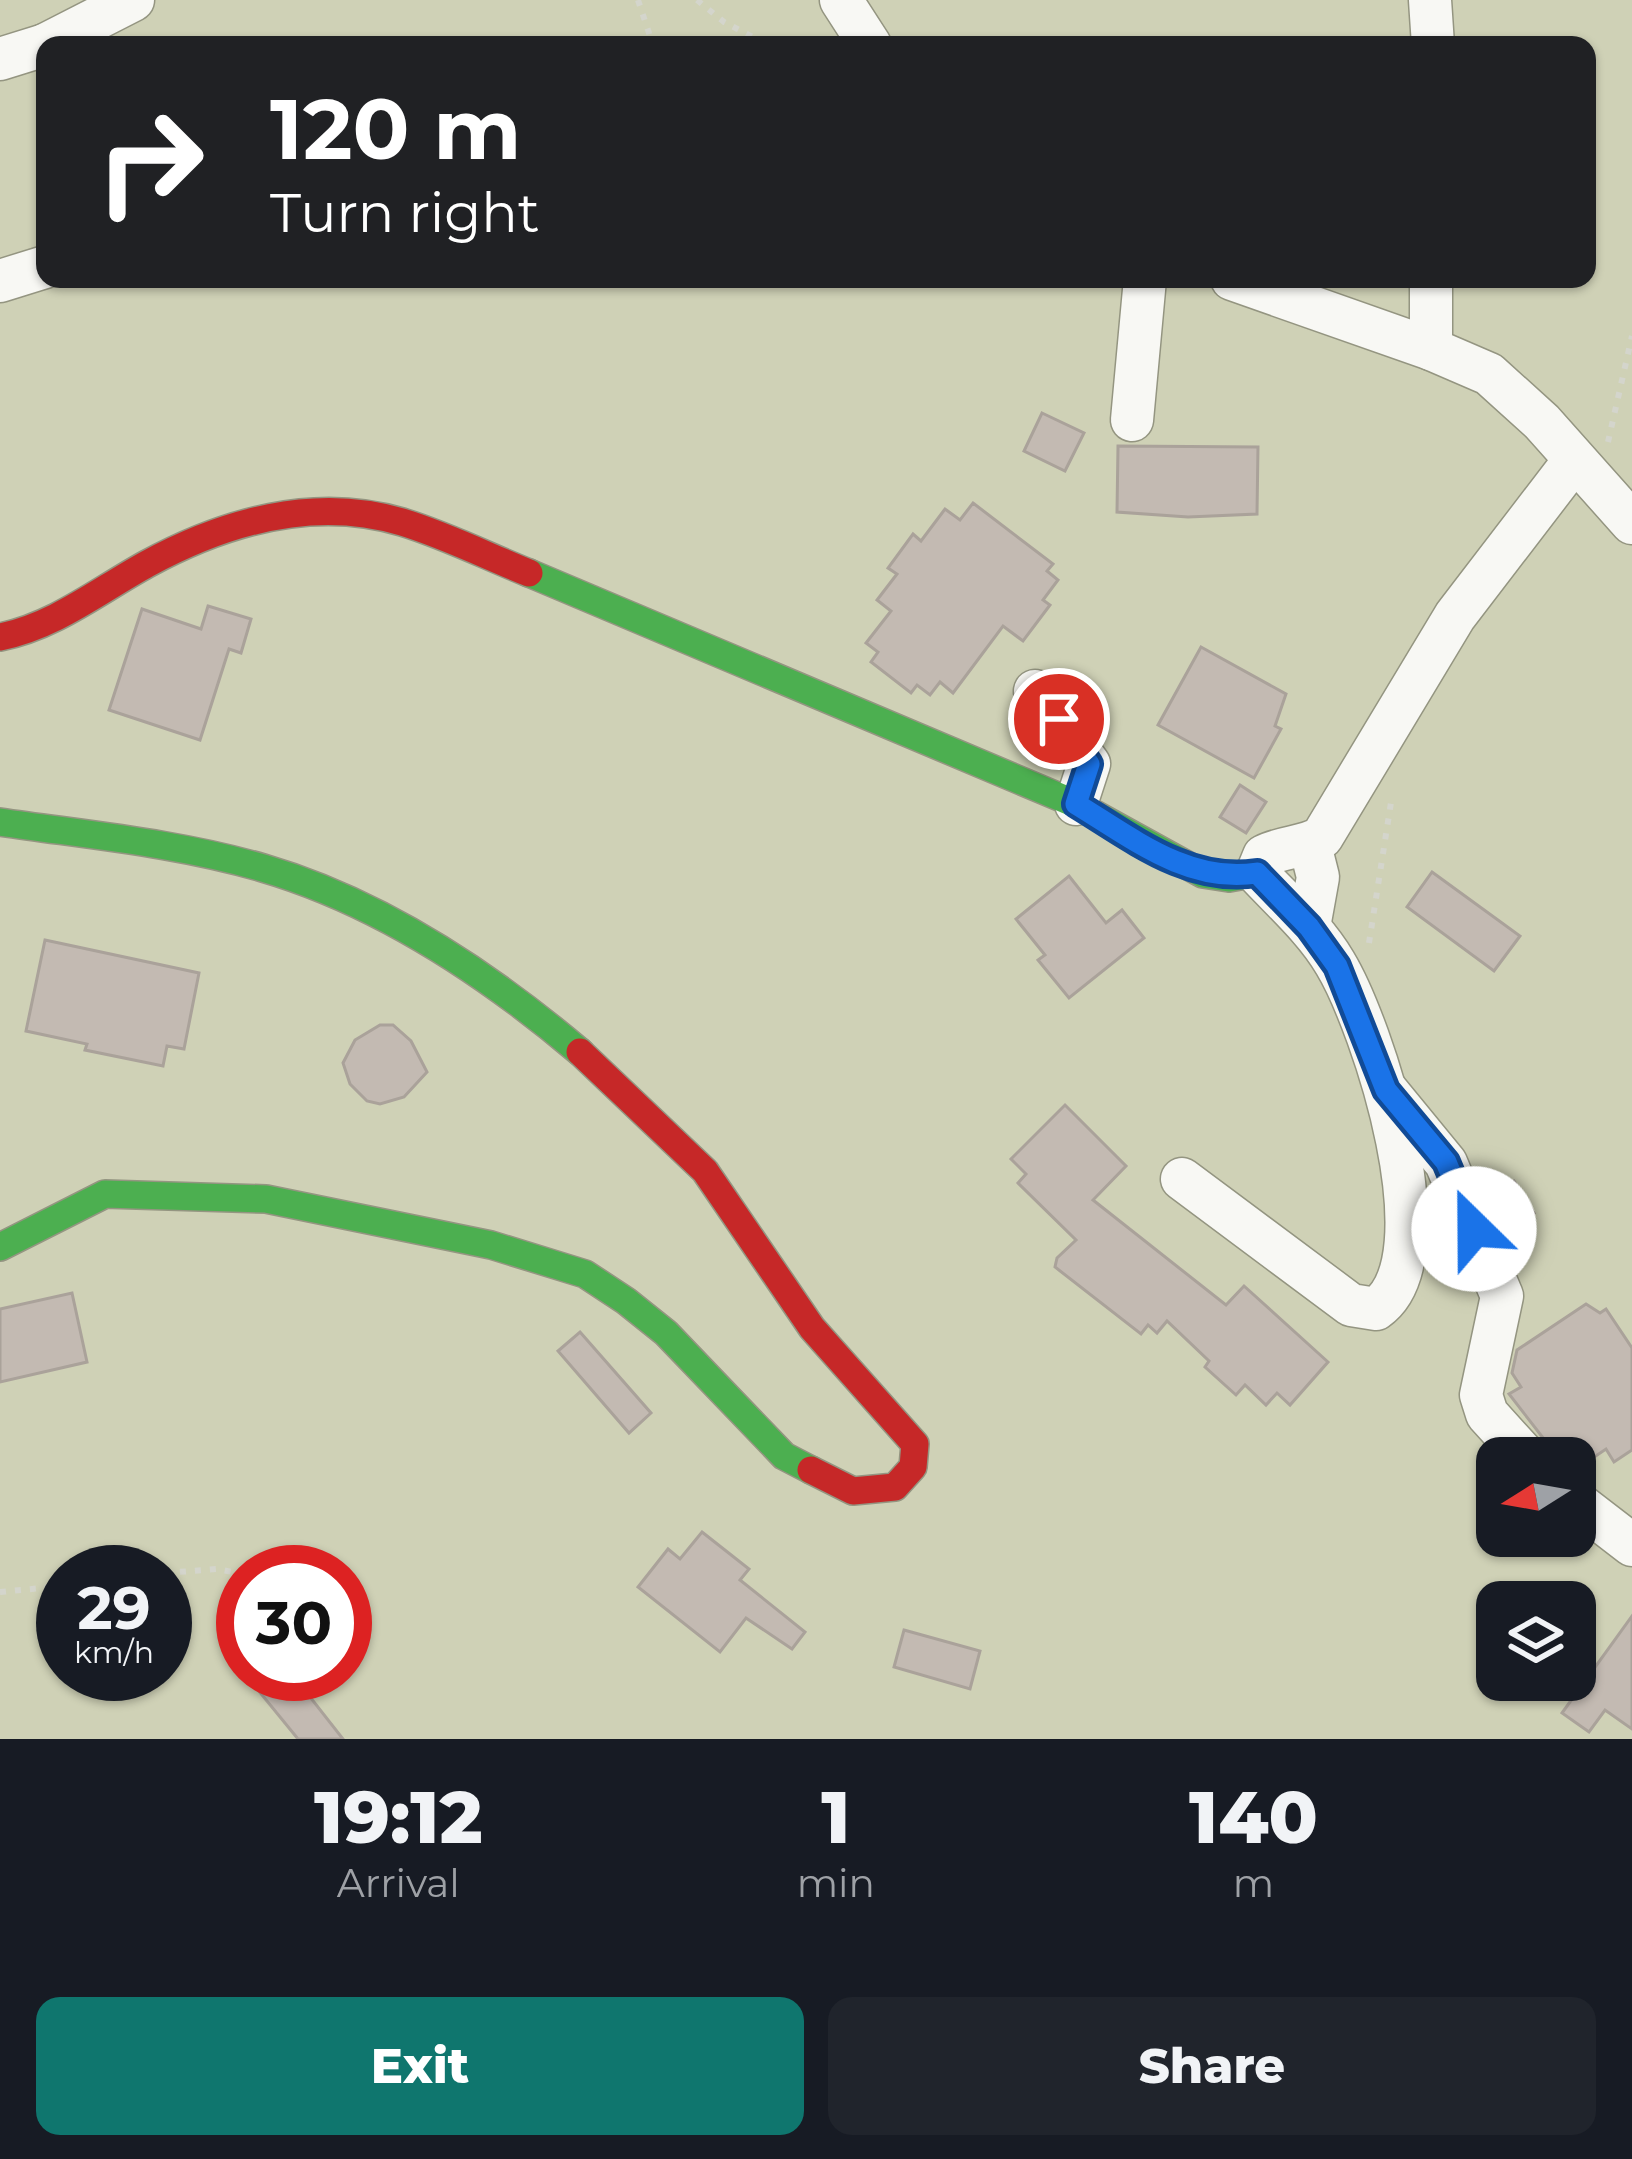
<!DOCTYPE html>
<html lang="en">
<head>
<meta charset="utf-8">
<style>
	:root { --surface:#171b24; --page:#20242c; --text:#f1f3f6; --muted:#9ea1a6; --accent:#0f766e }
	body { margin:0; font-family:Montserrat,sans-serif; background:var(--page); color:var(--text); height:100vh; display:flex; flex-direction:column; font-size:45px; white-space:nowrap }
	* { box-sizing:border-box; margin:0 }
	p { font-size:39px; color:var(--muted) }
	.icon { flex:none; width:66px; height:66px; fill:none; stroke:currentColor; stroke-width:2; stroke-linecap:round; stroke-linejoin:round }
	.map { position:relative; height:1739px; overflow:hidden }
	.side { display:flex; flex-direction:column; background:var(--surface); flex:1 }
	.side>* { flex:none }
	.banner { position:absolute; left:36px; top:36px; width:1560px; height:252px; border-radius:24px; box-shadow:0 3px 9px #0004; background:#202124; color:#fff; overflow:hidden }
	.needle { width:78px; rotate:259deg }
	.buttons { position:absolute; left:1476px; top:1437px; display:grid; gap:24px }
	.buttons a { display:grid; place-items:center; width:120px; height:120px; border-radius:24px; background:var(--surface); box-shadow:0 3px 9px #0004; font-size:60px }
	.speed { position:absolute; left:36px; top:1545px; display:flex; gap:24px; font-size:60px; font-weight:700; text-align:center }
	.speed>* { display:grid; place-content:center; width:156px; height:156px; border-radius:50%; background:var(--surface); box-shadow:0 3px 9px #0004; line-height:1 }
	.speed small { font-size:30px; font-weight:400 }
	.speed .limit { border:18px solid #d22; background:#fff; color:#111 }
	.pin { position:absolute; display:grid; place-items:center; width:102px; height:102px; color:#fff; margin:-51px; border:6px solid #fff; border-radius:50%; box-shadow:0 3px 12px #0007 }
	.me { position:absolute; width:132px; margin:-66px; rotate:337deg; stroke-linejoin:round; filter:drop-shadow(0 0 9px #0008) }
	.turn { display:flex; align-items:center; gap:42px; height:252px; padding:0 36px; font-size:54px }
	.turn .icon { width:156px; height:156px; stroke-width:2.5 }
	.turn b { display:block; font-size:84px; line-height:102px }
	.eta { display:flex; justify-content:space-evenly; align-items:center; height:204px; text-align:center }
	.eta b { font-size:72px; font-weight:800; line-height:84px }
	.action { display:flex; gap:24px; margin-top:auto; padding:24px 36px }
	.action a { flex:1; height:138px; border-radius:24px; background:var(--accent); color:#fff; font-size:48px; font-weight:800; line-height:138px; text-align:center }
	.action a+a { background:var(--page); color:var(--text) }
	.map>svg:first-child { display:block }
</style>
</head>
<body>
<div class="map">
<svg width="1632" height="1739" viewBox="0 0 1632 1739">
	<rect width="100%" height="100%" fill="#cfd1b6"/>
	<g fill="#c3bab2" stroke="#aaa29a" stroke-width="3">
		<polygon points="1042,413 1084,433 1065,471 1024,451"/>
		<polygon points="1118,446 1258,447 1257,514 1188,517 1117,512"/>
		<polygon points="973,503 1053,564 1047,571 1058,580 1043,600 1050,605 1023,641 1003,626 953,693 940,682 930,695 917,685 911,693 871,662 878,652 866,643 891,611 877,600 897,574 888,568 913,534 921,541 945,509 960,520"/>
		<polygon points="208,606 251,619 241,653 229,649 200,740 109,710 142,609 201,629"/>
		<polygon points="1201,647 1286,694 1275,726 1281,729 1254,778 1158,725"/>
		<polygon points="1240,785 1266,802 1246,833 1220,817"/>
		<polygon points="1432,872 1520,936 1494,971 1407,907"/>
		<polygon points="1069,876 1106,923 1122,910 1144,938 1069,998 1038,960 1045,955 1016,919"/>
		<polygon points="45,940 199,973 184,1049 167,1046 163,1066 85,1050 87,1044 26,1031"/>
		<polygon points="380,1025 393,1025 411,1041 427,1072 404,1097 380,1104 367,1101 350,1084 343,1063 355,1040"/>
		<polygon points="1065,1105 1126,1166 1093,1200 1226,1305 1244,1286 1328,1362 1290,1405 1277,1393 1266,1405 1245,1385 1236,1395 1205,1367 1209,1361 1167,1321 1157,1333 1148,1325 1141,1334 1055,1267 1057,1258 1076,1240 1018,1183 1026,1174 1011,1159"/>
		<polygon points="1514,1181 1534,1213 1503,1232 1488,1197"/>
		<polygon points="72,1293 87,1362 0,1382 0,1309"/>
		<polygon points="1586,1304 1600,1313 1606,1309 1632,1348 1632,1450 1614,1462 1606,1449 1575,1470 1575,1458 1565,1458 1553,1440 1547,1443 1509,1394 1521,1387 1512,1373 1517,1350"/>
		<polygon points="580,1332 651,1413 629,1433 558,1351"/>
		<polygon points="702,1532 749,1569 740,1580 805,1632 792,1649 746,1618 720,1652 638,1587 668,1549 680,1559"/>
		<polygon points="1632,1616 1632,1729 1605,1710 1589,1732 1562,1713"/>
		<polygon points="904,1630 980,1651 970,1689 894,1667"/>
		<polygon points="245,1674 292,1674 343,1739 298,1739"/>
	</g>
	<g fill="none" stroke-linecap="round" stroke-linejoin="round">
		<defs>
			<g id="street">
				<polyline points="841,0 870,45"/>
				<polyline points="1430,0 1433,45"/>
				<polyline points="45,45 133,0"/>
				<polyline points="0,59 45,45"/>
				<polyline points="1232,279 1431,349"/>
				<polyline points="1431,279 1431,349 1489,374 1542,422 1632,523"/>
				<polyline points="0,281 45,267"/>
				<polyline points="1132,420 1145,279"/>
				<polyline points="1035,691 1089,764 1076,804"/>
				<polyline points="1309,927 1318,877 1310,845"/>
				<polyline points="1387,1091 1446,1163 1502,1296 1481,1395 1487,1414 1527,1458"/>
				<path d="M1182 1179 1351 1305 1376 1309C1449 1258 1373 1026 1335 963 1315 929 1284 902 1257 873L1264 856C1284 846 1304 848 1322 837L1455 616 1573 462"/>
				<polyline points="1575,1501 1632,1545"/>
			</g>
			<g id="fast">
				<polyline points="529,573 1076,804 1203,874 1229,878 1257,873"/>
				<path d="M0 822C88 835 178 843 263 868 379 902 489 975 580 1052"/>
				<polyline points="0,1247 105,1194 266,1199 491,1245 585,1274 626,1301 666,1333 784,1456 811,1470"/>
			</g>
			<g id="jam">
				<path d="M0 637C55 626 98 591 147 564 224 522 314 496 402 522 445 535 487 556 529 573"/>
				<polyline points="580,1052 705,1171 812,1328 915,1444 913,1467 895,1487 853,1491 811,1470"/>
			</g>
		</defs>
		<use href="#street" stroke="#949581" stroke-width="45"/>
		<use href="#fast" stroke="#949581" stroke-width="30"/>
		<use href="#jam" stroke="#949581" stroke-width="30"/>
		<g stroke="#d4d5cc" stroke-width="6" stroke-dasharray="6 9" stroke-linecap="butt">
			<polyline points="638,0 653,45"/>
			<polyline points="697,0 724,22 768,45"/>
			<polyline points="1608,442 1632,336"/>
			<polyline points="1369,943 1392,796"/>
			<polyline points="165,1573 217,1569 243,1574"/>
			<polyline points="0,1592 63,1586"/>
		</g>
		<use href="#street" stroke="#f8f8f4" stroke-width="42"/>
		<use href="#fast" stroke="#4caf50" stroke-width="27"/>
		<use href="#jam" stroke="#c62828" stroke-width="27"/>
	</g>
	<g fill="none" stroke-linecap="round" stroke-linejoin="round">
		<defs>
			<path id="route" d="M1059 719 1089 764 1076 804C1132 838 1189 884 1257 873L1309 927 1337 966 1386 1090 1446 1162 1474 1229"/>
		</defs>
		<use href="#route" stroke="#114b97" stroke-width="30"/>
		<use href="#route" stroke="#1a73e8" stroke-width="21"/>
	</g>
</svg>
<div class="buttons">
<a><svg class="needle" viewBox="-14 -14 28 28"><path d="M0-13l5 13h-10z" fill="#e53935"/><path d="M0 13l5-13h-10z" fill="#9ea1a6"/></svg></a>
<a><svg class="icon" aria-label="layers" viewBox="0 0 24 24"><path d="M12 4l9 5-9 5-9-5zM3 14l9 5 9-5"/></svg></a>
</div>
<div class="speed"><div>29<small>km/h</small></div><div class="limit">30</div></div>
<div class="pin" style="left:1059px;top:719px;background:#d93025"><svg class="icon" aria-label="arrive" viewBox="0 0 24 24"><path d="M6 21V4h12l-3 4 3 4H6"/></svg></div>
<svg class="me" style="left:1474px;top:1229px" viewBox="-20 -20 40 40"><circle r="19" fill="#fff"/><path d="M0-13L10 11 0 6-10 11z" fill="#1a73e8"/></svg>
<div class="banner">
<div class="turn"><svg class="icon" aria-label="right" viewBox="0 0 24 24"><path d="M7 20v-9h11M14 6l5 5-5 5"/></svg><div><b>120 m</b>Turn right</div></div>
</div>
</div>
<section class="side">
<div class="eta">
<div><b>19:12</b><p>Arrival</p></div>
<div><b>1</b><p>min</p></div>
<div><b>140</b><p>m</p></div>
</div>
<div class="action"><a>Exit</a><a>Share</a></div>
</section>
</body>
</html>
